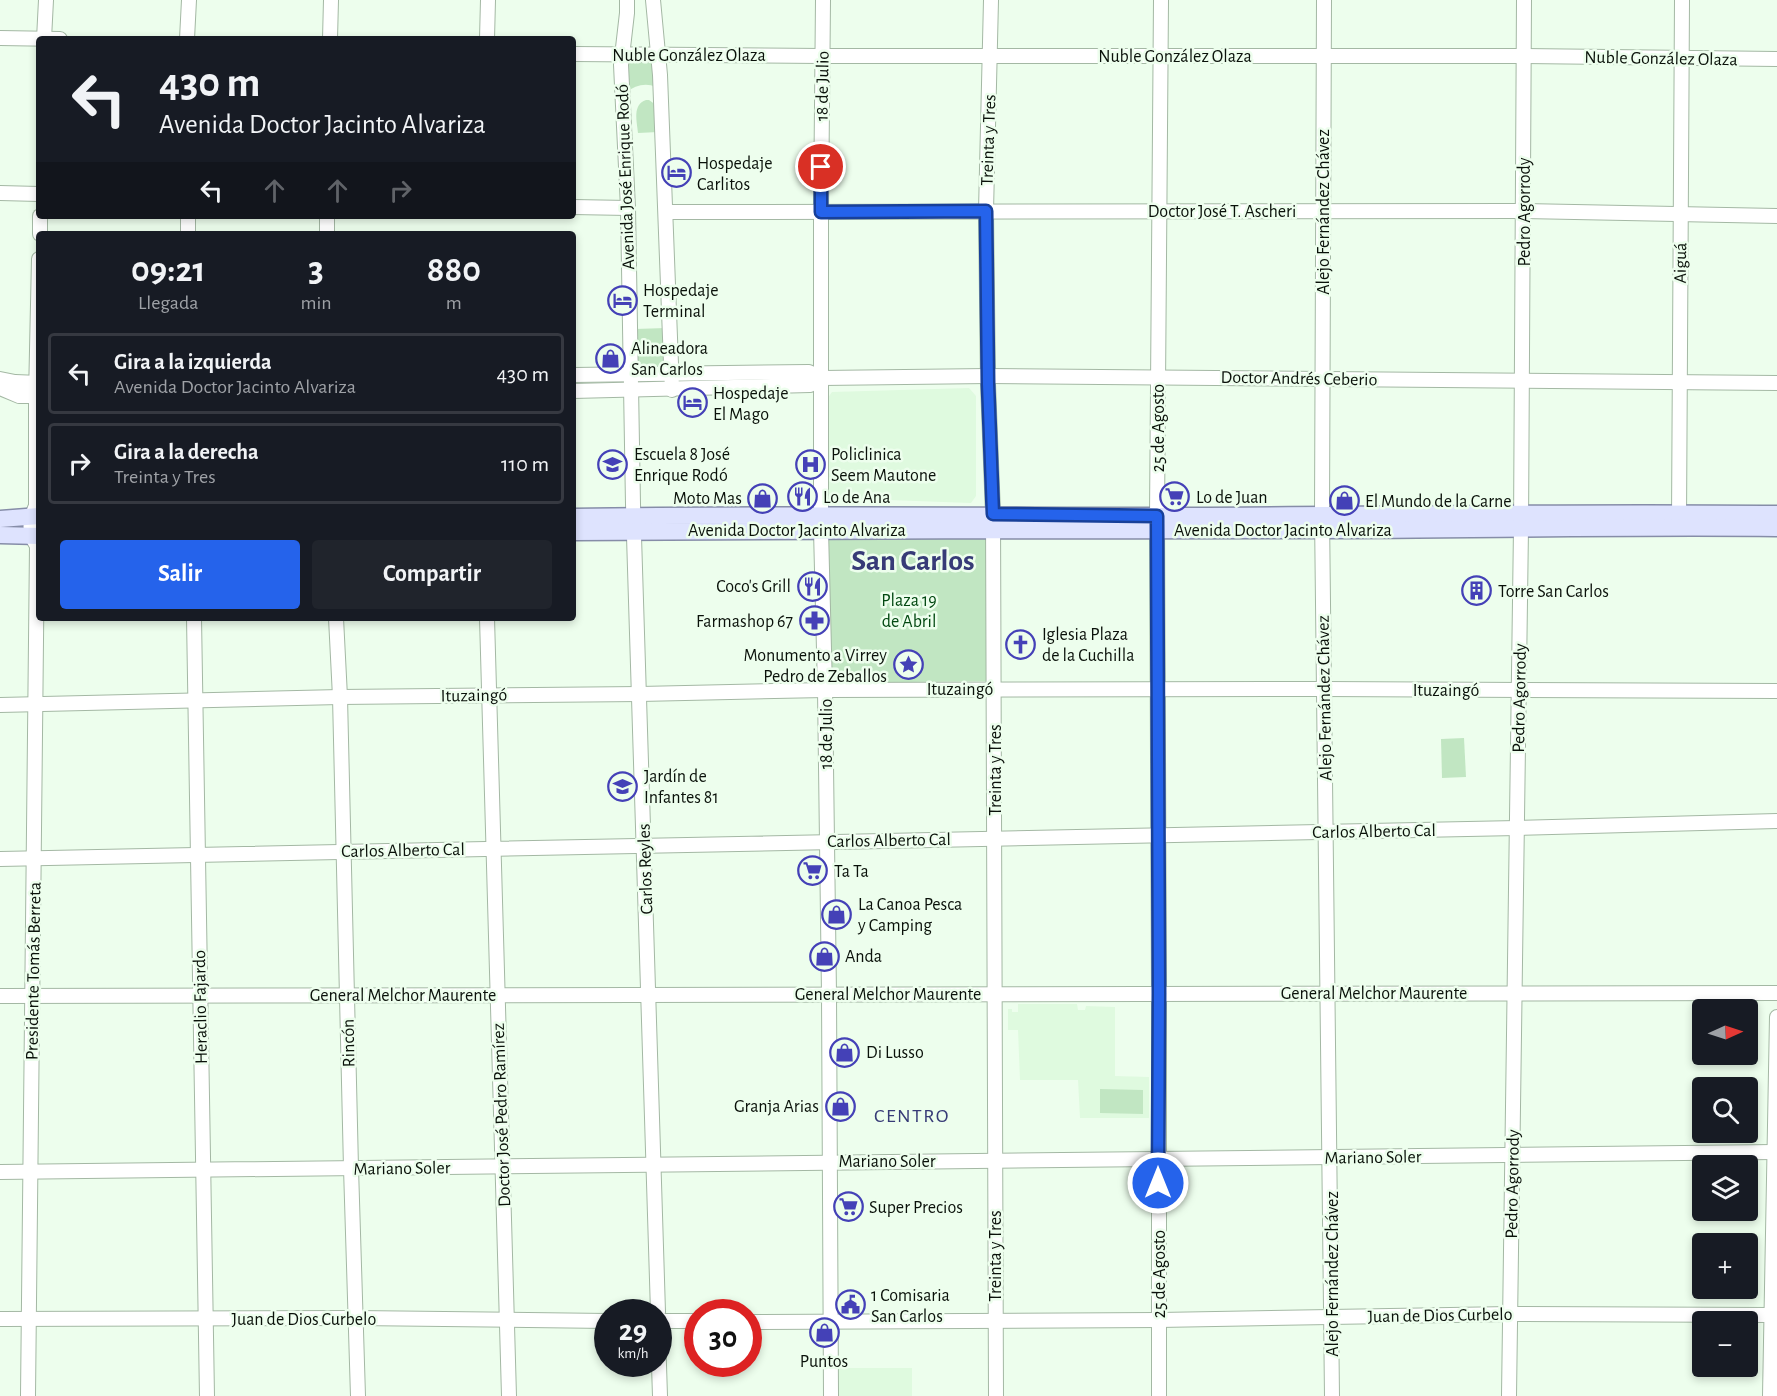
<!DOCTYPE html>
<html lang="es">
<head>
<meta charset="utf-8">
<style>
	:root { --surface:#171b24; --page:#20242c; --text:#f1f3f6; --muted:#9ea1a6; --line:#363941; --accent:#2563eb }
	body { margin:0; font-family:"Alegreya Sans",sans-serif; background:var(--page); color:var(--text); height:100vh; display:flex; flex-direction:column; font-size:22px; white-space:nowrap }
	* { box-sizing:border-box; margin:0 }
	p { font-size:20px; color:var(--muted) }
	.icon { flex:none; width:33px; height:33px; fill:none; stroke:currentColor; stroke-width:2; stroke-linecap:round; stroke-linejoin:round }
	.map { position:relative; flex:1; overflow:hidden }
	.panel { position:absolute; left:36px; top:231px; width:540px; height:390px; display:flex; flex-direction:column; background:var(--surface); border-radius:6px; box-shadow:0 3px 9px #0003 }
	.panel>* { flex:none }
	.top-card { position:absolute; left:36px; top:36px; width:540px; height:183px; border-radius:6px; box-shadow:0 3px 9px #0003; background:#171b24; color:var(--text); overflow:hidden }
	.needle { width:39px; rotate:87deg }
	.controls { position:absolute; left:1692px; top:999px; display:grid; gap:12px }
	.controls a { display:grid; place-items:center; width:66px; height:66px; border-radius:6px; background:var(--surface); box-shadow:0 3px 9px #0003; font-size:30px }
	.speed { position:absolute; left:594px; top:1299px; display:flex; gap:12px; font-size:30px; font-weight:700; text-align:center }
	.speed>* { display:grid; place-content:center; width:78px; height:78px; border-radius:50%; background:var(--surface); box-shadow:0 3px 9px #0003; line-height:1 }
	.speed small { font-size:15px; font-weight:400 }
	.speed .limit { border:9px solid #d22; background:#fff; color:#111 }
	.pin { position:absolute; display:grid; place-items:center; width:51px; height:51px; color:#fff; margin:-26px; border:3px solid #fff; border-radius:50%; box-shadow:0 2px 6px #0007 }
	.me { position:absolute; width:66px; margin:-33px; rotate:0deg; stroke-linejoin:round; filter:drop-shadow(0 0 4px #0008) }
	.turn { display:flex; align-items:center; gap:21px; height:126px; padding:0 24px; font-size:27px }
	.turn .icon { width:78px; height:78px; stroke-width:2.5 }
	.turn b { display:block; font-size:42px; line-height:51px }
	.lanes { display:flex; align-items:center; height:57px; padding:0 24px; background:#0003; justify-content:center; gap:30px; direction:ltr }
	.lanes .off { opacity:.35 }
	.eta { display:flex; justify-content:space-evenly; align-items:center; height:102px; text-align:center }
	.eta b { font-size:36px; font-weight:600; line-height:42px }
	.cta { display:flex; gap:12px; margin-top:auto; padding:12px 24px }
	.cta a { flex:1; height:69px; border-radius:6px; background:var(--accent); color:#fff; font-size:24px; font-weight:600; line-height:69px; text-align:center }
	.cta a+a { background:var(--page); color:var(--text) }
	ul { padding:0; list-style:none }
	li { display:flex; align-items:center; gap:18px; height:81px; margin:0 12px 9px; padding:0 12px; border:3px solid var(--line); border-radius:6px }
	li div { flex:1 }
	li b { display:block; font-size:22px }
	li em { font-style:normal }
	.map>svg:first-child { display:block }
</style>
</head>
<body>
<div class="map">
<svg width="1777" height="1396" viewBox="0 0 1777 1396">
	<rect width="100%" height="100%" fill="#edfeed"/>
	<g fill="#dffadf">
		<polygon points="969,388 976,396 976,496 971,503 833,498 829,494 827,399 832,392"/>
		<polygon points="1018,1004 1077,1004 1078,1010 1085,1010 1086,1006 1115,1007 1115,1076 1149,1077 1149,1118 1080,1118 1078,1080 1020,1080 1018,1030 1008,1030 1008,1009 1012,1009 1012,1012 1018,1012"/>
		<polygon points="837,1368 912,1368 912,1396 838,1396"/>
	</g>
	<g fill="#c1e6c2">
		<path d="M649 60 654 68 656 87C645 82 635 86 626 92V61Z"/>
		<path d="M646 100H649L656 105 658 132 638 133C637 121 632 105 646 100Z"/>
		<polygon points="666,328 668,369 642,369 636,363 635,329"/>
		<polygon points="990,537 990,681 830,683 827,538"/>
		<polygon points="1464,738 1466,777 1442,778 1441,739"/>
		<polygon points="1100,1089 1143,1090 1143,1114 1100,1113"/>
	</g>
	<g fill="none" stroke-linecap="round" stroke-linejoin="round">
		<defs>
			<g id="minor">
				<polyline points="627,0 627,13 621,65 628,208 633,504 658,1312"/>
				<polyline points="653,0 660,75 672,390"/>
				<polyline points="823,0 821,212 821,530 825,690 829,994 831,1396"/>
				<polyline points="991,0 986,211 988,384 993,514 996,1396"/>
				<polyline points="1324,0 1322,515 1332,1396"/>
				<polyline points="0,38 60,39"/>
				<polyline points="44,39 46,0"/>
				<polyline points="187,39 189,0"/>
				<polyline points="330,39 331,0"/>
				<polyline points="487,39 488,0"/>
				<polyline points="573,54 822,56 1525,56 1777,59"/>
				<polyline points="0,193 39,194"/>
				<polyline points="573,207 628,208"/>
				<polyline points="666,212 1524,211 1777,216"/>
				<polyline points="188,216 188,234"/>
				<polyline points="327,216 327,234"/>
				<polyline points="40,234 40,216"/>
				<polyline points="573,375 809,372 822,378 988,376 1777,383"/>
				<polyline points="0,379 15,382 39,383"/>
				<polyline points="0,388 19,396 39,396"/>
				<polyline points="573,391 810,385 822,378"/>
				<polyline points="1679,522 1682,0"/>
				<polyline points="194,618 207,1396"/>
				<polyline points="336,618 340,697 351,1168 358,1396"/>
				<polyline points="487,618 509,1396"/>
				<polyline points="0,705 340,697 640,694 825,690 1324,689 1777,691"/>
				<polyline points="0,859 1517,828 1777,821"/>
				<polyline points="0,996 1777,993"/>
				<polyline points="0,1172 1775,1152"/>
				<polyline points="0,1319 356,1318 608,1321"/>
				<polyline points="658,1321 698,1321"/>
				<polyline points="748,1322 1159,1320 1510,1314 1772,1315"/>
				<polyline points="658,1335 660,1396"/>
				<path d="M28 1396 37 546C28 532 29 521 36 506V396L39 259"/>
				<polyline points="1159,1396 1159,993 1157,516 1161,0"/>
				<polyline points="1509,1396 1521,528 1524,0"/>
				<polyline points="1770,1396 1777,1017"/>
			</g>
			<g id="major">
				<path d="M573 517C775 514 976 516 1178 516 1378 515 1577 512 1777 514"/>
				<polyline points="0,519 39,516"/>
				<path d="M573 532C821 529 1069 531 1317 530 1470 530 1624 526 1777 528"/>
				<polyline points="0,535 39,536"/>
			</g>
		</defs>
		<use href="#minor" stroke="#a4b8a4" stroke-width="16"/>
		<use href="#major" stroke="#868da8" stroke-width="19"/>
		<use href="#minor" stroke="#fff" stroke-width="14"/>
		<use href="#major" stroke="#dee3fe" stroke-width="16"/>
	</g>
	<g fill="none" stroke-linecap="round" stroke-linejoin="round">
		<defs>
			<polyline id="route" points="821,167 821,212 986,211 988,384 993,514 1157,516 1159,993 1158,1183"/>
		</defs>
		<use href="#route" stroke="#184099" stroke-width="15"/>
		<use href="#route" stroke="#2563eb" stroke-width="10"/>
	</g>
	<defs>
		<symbol id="hotel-ring" viewBox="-11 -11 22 22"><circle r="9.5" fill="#edfeed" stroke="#4441b7" stroke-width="1.5"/><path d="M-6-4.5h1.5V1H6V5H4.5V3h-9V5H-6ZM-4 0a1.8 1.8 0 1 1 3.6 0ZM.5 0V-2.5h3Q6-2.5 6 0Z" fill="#4441b7"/></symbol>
		<symbol id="shop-ring" viewBox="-11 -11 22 22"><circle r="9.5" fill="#edfeed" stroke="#4441b7" stroke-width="1.5"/><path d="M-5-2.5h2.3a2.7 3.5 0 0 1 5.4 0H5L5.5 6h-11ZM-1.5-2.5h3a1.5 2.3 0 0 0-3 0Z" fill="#4441b7"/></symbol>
		<symbol id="school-ring" viewBox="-11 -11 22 22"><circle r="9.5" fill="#edfeed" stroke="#4441b7" stroke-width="1.5"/><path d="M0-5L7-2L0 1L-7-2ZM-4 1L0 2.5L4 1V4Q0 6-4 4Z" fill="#4441b7"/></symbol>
		<symbol id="hospital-ring" viewBox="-11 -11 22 22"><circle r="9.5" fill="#edfeed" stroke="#4441b7" stroke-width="1.5"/><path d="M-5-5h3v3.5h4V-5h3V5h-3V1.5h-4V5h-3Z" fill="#4441b7"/></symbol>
		<symbol id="restaurant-ring" viewBox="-11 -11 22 22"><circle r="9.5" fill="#edfeed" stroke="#4441b7" stroke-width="1.5"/><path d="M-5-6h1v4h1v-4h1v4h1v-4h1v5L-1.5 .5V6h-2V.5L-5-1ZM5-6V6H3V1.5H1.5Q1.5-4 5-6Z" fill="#4441b7"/></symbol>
		<symbol id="supermarket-ring" viewBox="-11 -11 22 22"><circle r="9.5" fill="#edfeed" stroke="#4441b7" stroke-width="1.5"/><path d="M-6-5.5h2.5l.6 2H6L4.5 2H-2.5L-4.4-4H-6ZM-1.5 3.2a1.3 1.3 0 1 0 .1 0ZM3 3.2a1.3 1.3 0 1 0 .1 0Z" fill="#4441b7"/></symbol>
		<symbol id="building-ring" viewBox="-11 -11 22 22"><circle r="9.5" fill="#edfeed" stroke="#4441b7" stroke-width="1.5"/><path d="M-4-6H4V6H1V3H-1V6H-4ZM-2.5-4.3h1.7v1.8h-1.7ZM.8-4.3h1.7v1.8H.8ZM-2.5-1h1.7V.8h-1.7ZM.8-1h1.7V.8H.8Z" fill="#4441b7"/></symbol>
		<symbol id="pharmacy-ring" viewBox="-11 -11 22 22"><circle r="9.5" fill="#edfeed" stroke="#4441b7" stroke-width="1.5"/><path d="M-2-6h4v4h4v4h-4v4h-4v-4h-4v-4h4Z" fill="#4441b7"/></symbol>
		<symbol id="church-ring" viewBox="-11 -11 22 22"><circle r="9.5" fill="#edfeed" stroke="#4441b7" stroke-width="1.5"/><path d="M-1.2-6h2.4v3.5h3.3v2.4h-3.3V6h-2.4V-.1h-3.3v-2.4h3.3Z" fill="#4441b7"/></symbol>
		<symbol id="sight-ring" viewBox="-11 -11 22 22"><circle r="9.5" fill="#edfeed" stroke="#4441b7" stroke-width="1.5"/><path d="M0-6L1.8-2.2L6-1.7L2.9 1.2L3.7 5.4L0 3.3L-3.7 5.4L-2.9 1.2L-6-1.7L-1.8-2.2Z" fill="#4441b7"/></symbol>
		<symbol id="civic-ring" viewBox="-11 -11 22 22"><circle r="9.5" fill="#edfeed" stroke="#4441b7" stroke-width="1.5"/><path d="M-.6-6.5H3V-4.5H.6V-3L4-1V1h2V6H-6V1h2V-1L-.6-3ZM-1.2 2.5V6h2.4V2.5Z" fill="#4441b7"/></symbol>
	</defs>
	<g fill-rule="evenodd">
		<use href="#hotel-ring" x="660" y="156" width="33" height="33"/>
		<use href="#hotel-ring" x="606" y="284" width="33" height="33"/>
		<use href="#shop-ring" x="594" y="342" width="33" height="33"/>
		<use href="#hotel-ring" x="676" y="386" width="33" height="33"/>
		<use href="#school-ring" x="596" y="448" width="33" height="33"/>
		<use href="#hospital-ring" x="794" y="448" width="33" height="33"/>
		<use href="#restaurant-ring" x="786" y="480" width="33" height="33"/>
		<use href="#supermarket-ring" x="1158" y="480" width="33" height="33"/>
		<use href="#shop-ring" x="746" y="482" width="33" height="33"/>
		<use href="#shop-ring" x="1328" y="484" width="33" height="33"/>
		<use href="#restaurant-ring" x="796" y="570" width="33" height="33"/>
		<use href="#building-ring" x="1460" y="574" width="33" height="33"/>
		<use href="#pharmacy-ring" x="798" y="604" width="33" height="33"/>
		<use href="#church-ring" x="1004" y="628" width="33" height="33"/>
		<use href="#sight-ring" x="892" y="648" width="33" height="33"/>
		<use href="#school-ring" x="606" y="770" width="33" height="33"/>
		<use href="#supermarket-ring" x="796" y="854" width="33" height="33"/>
		<use href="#shop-ring" x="820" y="898" width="33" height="33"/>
		<use href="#shop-ring" x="808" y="940" width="33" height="33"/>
		<use href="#shop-ring" x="828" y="1036" width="33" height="33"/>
		<use href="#shop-ring" x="824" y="1090" width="33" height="33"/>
		<use href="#supermarket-ring" x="832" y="1190" width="33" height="33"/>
		<use href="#civic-ring" x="834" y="1288" width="33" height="33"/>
		<use href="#shop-ring" x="808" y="1316" width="33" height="33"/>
	</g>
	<g text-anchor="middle" stroke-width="5" stroke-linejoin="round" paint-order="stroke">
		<g font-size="18" fill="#0a110a" stroke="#edfeed">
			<text x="689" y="61">Nuble González Olaza</text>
			<text x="1175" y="62">Nuble González Olaza</text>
			<text transform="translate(1661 58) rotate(1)" y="6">Nuble González Olaza</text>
			<text transform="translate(822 86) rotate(-89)" y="6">18 de Julio</text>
			<text transform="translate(988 140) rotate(-88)" y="6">Treinta y Tres</text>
			<text transform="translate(625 177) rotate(-92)" y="6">Avenida José Enrique Rodó</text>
			<text x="1222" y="217">Doctor José T. Ascheri</text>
			<text transform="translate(1323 212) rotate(-90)" y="6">Alejo Fernández Chávez</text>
			<text transform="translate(1524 212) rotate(-90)" y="6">Pedro Agorrody</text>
			<text transform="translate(1680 263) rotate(-89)" y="6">Aiguá</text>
			<text transform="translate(1299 378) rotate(1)" y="6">Doctor Andrés Ceberio</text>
			<text transform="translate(1158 428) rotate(-90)" y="6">25 de Agosto</text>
			<text x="797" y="536">Avenida Doctor Jacinto Alvariza</text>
			<text x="1283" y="536">Avenida Doctor Jacinto Alvariza</text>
			<text x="960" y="695">Ituzaingó</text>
			<text x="1446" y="696">Ituzaingó</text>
			<text transform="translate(474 695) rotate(-1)" y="6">Ituzaingó</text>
			<text transform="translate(1324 698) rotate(-91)" y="6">Alejo Fernández Chávez</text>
			<text transform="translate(1519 698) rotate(-89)" y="6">Pedro Agorrody</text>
			<text transform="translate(826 734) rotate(-90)" y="6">18 de Julio</text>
			<text transform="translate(995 770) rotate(-90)" y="6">Treinta y Tres</text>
			<text transform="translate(1374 831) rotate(-1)" y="6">Carlos Alberto Cal</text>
			<text transform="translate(889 840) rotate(-1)" y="6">Carlos Alberto Cal</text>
			<text transform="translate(403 850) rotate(-1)" y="6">Carlos Alberto Cal</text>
			<text transform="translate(645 869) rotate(-92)" y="6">Carlos Reyles</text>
			<text transform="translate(33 971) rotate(-89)" y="6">Presidente Tomás Berreta</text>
			<text x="1374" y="999">General Melchor Maurente</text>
			<text x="888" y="1000">General Melchor Maurente</text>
			<text x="403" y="1001">General Melchor Maurente</text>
			<text transform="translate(200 1007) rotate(-91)" y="6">Heraclio Fajardo</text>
			<text transform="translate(348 1043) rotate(-91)" y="6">Rincón</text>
			<text transform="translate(501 1115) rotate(-92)" y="6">Doctor José Pedro Ramírez</text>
			<text transform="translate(1373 1157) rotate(-1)" y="6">Mariano Soler</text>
			<text x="887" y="1167">Mariano Soler</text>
			<text transform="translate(402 1168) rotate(-1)" y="6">Mariano Soler</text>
			<text transform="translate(1512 1184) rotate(-89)" y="6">Pedro Agorrody</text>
			<text transform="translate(995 1256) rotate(-90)" y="6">Treinta y Tres</text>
			<text transform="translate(1159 1274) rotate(-90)" y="6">25 de Agosto</text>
			<text transform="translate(1332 1274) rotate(-90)" y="6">Alejo Fernández Chávez</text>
			<text transform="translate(1440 1315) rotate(-1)" y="6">Juan de Dios Curbelo</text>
			<text x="304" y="1325">Juan de Dios Curbelo</text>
		</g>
		<g font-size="18" fill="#0a110a" stroke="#edfeed" text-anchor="start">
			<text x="697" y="169">Hospedaje<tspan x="697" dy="21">Carlitos</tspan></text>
			<text x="643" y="296">Hospedaje<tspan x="643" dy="21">Terminal</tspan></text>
			<text x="631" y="354">Alineadora<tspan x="631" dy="21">San Carlos</tspan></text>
			<text x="713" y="399">Hospedaje<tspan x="713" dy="21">El Mago</tspan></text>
			<text x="634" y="460">Escuela 8 José<tspan x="634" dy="21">Enrique Rodó</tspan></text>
			<text x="831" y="460">Policlinica<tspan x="831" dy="21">Seem Mautone</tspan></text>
			<text x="823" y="503">Lo de Ana</text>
			<text x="1196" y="503">Lo de Juan</text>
			<text x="742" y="504" text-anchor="end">Moto Mas</text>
			<text x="1365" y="507">El Mundo de la Carne</text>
			<text x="791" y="592" text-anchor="end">Coco's Grill</text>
			<text x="1498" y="597">Torre San Carlos</text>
			<text x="793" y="627" text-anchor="end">Farmashop 67</text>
			<text x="1042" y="640">Iglesia Plaza<tspan x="1042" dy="21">de la Cuchilla</tspan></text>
			<text x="887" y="661" text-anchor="end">Monumento a Virrey<tspan x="887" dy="21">Pedro de Zeballos</tspan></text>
			<text x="644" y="782">Jardín de<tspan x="644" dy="21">Infantes 81</tspan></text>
			<text x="834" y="877">Ta Ta</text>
			<text x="858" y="910">La Canoa Pesca<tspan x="858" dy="21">y Camping</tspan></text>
			<text x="845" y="962">Anda</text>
			<text x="866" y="1058">Di Lusso</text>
			<text x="819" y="1112" text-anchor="end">Granja Arias</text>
			<text x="869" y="1213">Super Precios</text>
			<text x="871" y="1301">1 Comisaria<tspan x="871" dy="21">San Carlos</tspan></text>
			<text x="824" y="1367" text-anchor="middle">Puntos</text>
		</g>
		<g font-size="18" fill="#024811" stroke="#edfeed">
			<text x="909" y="606">Plaza 19<tspan x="909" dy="21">de Abril</tspan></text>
		</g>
		<g font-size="20" letter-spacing="1.5" fill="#373b77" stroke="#edfeed">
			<text x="912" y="1122">CENTRO</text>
		</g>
		<g font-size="30" font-weight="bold" fill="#373b77" stroke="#edfeed">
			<text x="913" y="570">San Carlos</text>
		</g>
	</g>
</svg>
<div class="controls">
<a><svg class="needle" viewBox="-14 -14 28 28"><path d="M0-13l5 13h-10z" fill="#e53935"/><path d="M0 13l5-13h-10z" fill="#9ea1a6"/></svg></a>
<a><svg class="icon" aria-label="search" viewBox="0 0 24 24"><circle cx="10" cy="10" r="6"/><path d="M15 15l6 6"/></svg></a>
<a><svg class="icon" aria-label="layers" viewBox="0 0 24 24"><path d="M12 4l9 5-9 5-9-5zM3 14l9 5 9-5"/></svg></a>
<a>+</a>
<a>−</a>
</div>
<div class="speed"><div>29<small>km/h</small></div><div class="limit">30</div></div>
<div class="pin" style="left:821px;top:167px;background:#d93025"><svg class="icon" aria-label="arrive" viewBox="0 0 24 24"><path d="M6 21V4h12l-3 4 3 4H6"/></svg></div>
<svg class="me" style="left:1158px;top:1183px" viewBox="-20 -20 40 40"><circle r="17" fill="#2563eb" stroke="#fff" stroke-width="3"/><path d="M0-11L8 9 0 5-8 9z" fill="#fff"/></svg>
<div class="top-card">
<div class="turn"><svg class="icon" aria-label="left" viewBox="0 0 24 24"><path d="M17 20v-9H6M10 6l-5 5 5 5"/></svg><div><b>430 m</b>Avenida Doctor Jacinto Alvariza</div></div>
<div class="lanes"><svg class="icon" aria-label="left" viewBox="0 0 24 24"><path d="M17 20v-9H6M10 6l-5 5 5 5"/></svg><svg class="icon off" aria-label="ahead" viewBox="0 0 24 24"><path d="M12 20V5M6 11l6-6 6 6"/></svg><svg class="icon off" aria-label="ahead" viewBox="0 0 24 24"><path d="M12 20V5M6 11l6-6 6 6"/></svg><svg class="icon off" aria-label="right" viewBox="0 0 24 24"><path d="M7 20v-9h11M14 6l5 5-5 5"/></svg></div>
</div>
<section class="panel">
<div class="eta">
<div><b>09:21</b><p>Llegada</p></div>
<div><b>3</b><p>min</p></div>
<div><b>880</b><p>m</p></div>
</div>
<ul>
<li><svg class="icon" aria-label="left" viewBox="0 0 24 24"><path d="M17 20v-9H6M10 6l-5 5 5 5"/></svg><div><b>Gira a la izquierda</b><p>Avenida Doctor Jacinto Alvariza</p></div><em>430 m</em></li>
<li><svg class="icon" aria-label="right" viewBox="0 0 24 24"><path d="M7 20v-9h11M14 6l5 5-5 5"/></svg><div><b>Gira a la derecha</b><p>Treinta y Tres</p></div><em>110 m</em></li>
</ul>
<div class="cta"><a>Salir</a><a>Compartir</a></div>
</section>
</div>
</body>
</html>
